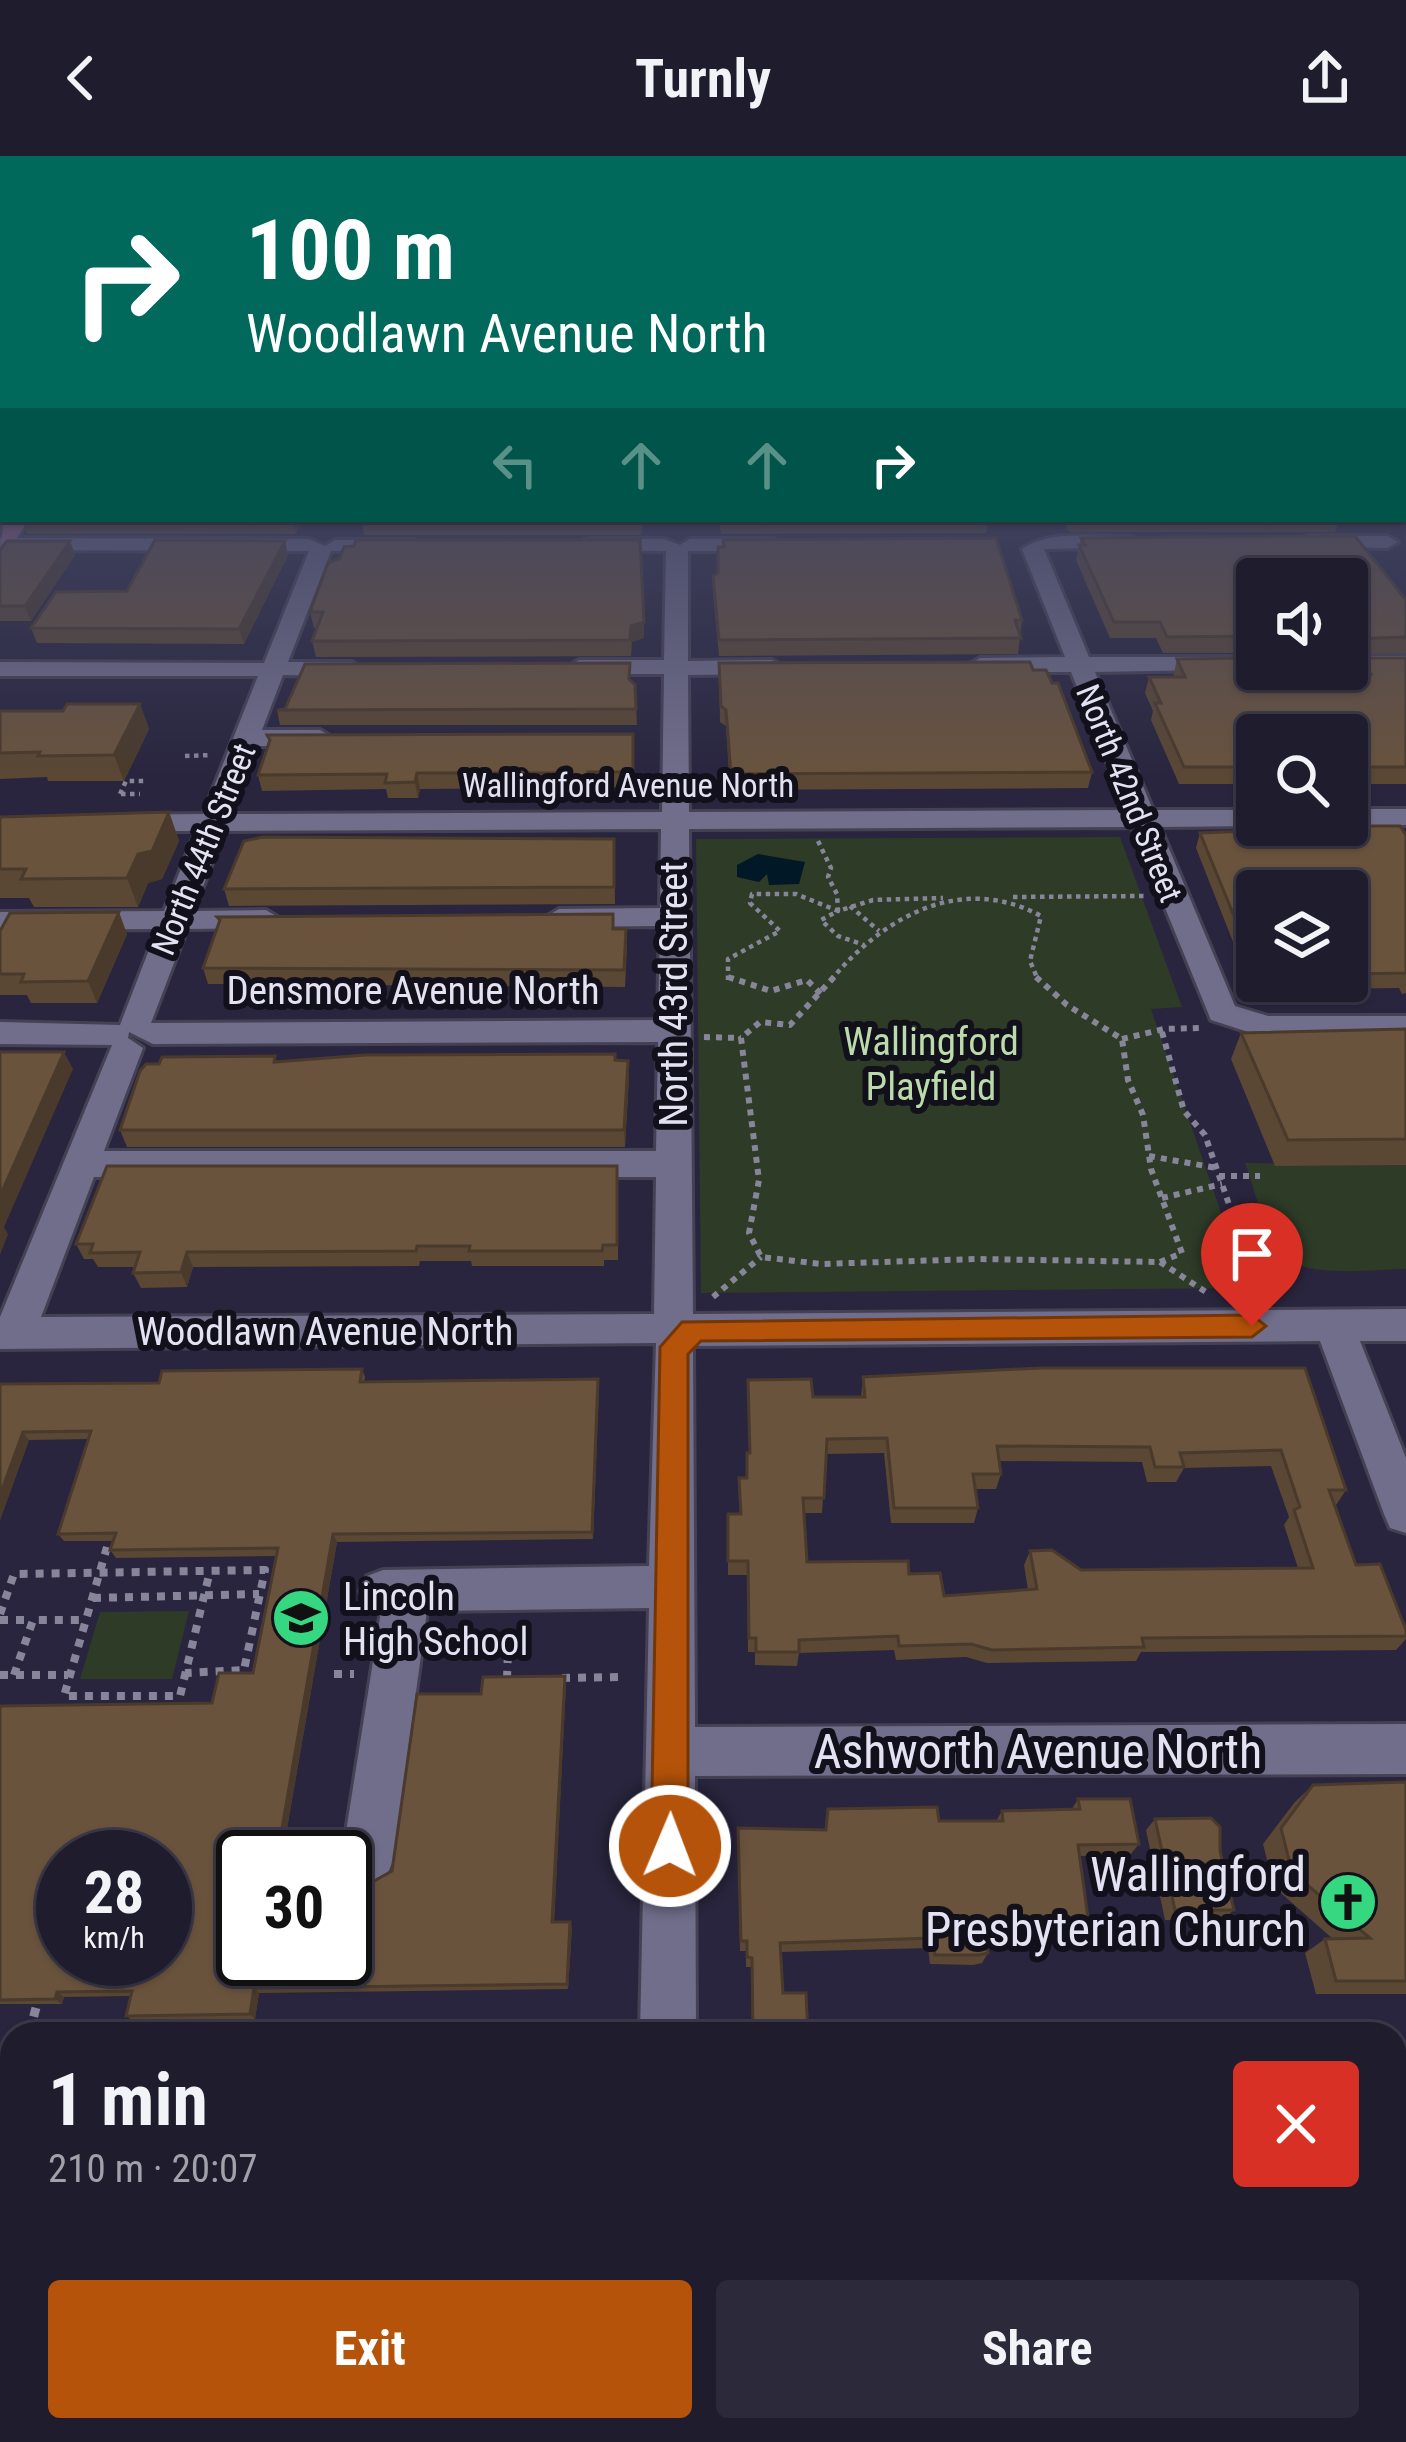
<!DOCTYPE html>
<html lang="en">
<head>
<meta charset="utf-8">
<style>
	:root { --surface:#1f1c2e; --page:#2c293a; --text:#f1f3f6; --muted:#a1a1aa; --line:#3c3a4a; --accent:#b45309 }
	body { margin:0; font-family:"Roboto Condensed",sans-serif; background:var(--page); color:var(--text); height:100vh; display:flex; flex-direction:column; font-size:45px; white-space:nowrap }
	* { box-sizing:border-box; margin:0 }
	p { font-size:39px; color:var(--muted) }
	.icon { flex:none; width:66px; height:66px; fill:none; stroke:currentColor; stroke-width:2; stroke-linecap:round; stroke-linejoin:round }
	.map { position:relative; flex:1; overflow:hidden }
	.panel { position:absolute; left:0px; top:1866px; width:1407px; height:420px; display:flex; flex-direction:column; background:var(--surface); border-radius:36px 36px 0 0; box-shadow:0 3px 9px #0004,0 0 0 3px var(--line) }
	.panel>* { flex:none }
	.banner { position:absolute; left:0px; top:0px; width:1407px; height:366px; box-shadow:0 3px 9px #0004,0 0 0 3px var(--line); background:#00695c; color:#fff; overflow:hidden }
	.fabs { position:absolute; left:1236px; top:402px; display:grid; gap:24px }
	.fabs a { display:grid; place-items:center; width:132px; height:132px; border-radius:12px; background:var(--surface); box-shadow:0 3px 9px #0004,0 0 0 3px var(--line); font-size:60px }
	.speed { position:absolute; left:36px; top:1674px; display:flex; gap:24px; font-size:60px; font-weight:700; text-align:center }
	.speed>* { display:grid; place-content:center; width:156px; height:156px; border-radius:50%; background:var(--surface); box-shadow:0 3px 9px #0004,0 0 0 3px var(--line); line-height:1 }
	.speed small { font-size:30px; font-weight:400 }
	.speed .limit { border:6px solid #111; border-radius:18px; background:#fff; color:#111 }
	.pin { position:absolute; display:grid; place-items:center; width:102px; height:102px; color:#fff; margin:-123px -51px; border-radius:50% 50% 50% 0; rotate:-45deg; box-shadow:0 0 12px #0007 }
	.pin .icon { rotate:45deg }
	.me { position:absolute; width:132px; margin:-66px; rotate:1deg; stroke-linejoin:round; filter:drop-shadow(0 0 9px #0008) }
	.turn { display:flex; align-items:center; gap:42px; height:252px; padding:0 48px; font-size:54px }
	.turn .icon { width:156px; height:156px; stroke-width:2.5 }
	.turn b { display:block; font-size:84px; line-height:102px }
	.lanes { display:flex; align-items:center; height:114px; padding:0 48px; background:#0003; justify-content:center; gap:60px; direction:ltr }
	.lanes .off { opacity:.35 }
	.round { display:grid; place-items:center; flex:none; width:126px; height:126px; border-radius:12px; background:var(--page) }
	.headline { display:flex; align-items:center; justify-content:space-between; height:204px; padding:0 48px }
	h1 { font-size:72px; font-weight:700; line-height:90px }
	.button { display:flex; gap:24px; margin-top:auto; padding:24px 48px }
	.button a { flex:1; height:138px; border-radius:12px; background:var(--accent); color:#fff; font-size:48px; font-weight:700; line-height:138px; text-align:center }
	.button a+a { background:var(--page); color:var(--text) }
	header { display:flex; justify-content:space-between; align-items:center; height:156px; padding:0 48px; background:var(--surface); font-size:54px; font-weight:700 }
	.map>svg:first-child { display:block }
</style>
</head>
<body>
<header><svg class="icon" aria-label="back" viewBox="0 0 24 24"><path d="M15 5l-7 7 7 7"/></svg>Turnly<svg class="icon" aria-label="share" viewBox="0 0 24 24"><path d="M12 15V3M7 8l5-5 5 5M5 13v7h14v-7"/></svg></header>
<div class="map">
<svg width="1406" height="2286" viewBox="0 0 1406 2286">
	<rect width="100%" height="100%" fill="#29253e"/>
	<g fill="#2e3b27">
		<polygon points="1120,681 1182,851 1151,853 1247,1132 701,1137 696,683"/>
		<path d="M1245 1007 1406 1009V1113C1374 1113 1299 1124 1279 1096 1263 1072 1255 1035 1245 1007Z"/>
		<polygon points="189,1455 172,1523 80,1523 100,1456"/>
	</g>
	<polygon fill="#011827" points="758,698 805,706 799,728 769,729 767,718 759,726 737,721 737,709"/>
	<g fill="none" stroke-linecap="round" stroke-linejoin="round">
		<defs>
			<g id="minor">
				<polygon points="1309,380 1387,380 1398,386 1387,392 1302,390 1302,382"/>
				<path d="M1130 381 1137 383V391L1044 393 1089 501H1257V513H1266L1095 516 1153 654H1257V669H1262L1257 670 1160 671 1235 850 1268 860H1406V882H1267L1211 864 1132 671 689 673 693 1158 1406 1153V1185H1360L1406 1302V1377L1390 1372 1384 1358 1320 1185 693 1190 695 1571 1406 1568V1618L695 1620 696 1878H640L649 1452 427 1455 393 1705 385 1723 367 1731 349 1723 342 1701 381 1455 367 1450 360 1435 367 1420 383 1414 649 1410 656 1187 0 1193V1161L112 889 0 888V866L120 869 157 773 0 774V756L164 755 196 675H122L108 667 122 659 203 658 258 520H0V506L264 507 309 395 0 394V382L309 383 325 390 335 384H415V394L407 395H331L288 506H352L364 513 352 520 283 519 262 574H320L333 582 320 590H256L230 658 662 656 664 518H579L567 511 579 504H664L666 395 584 394V384L592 383H664L680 389 690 383H773L784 389 773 395H688V505L772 504 784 511 772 518 688 519 689 656 1126 654 1071 516H980L968 509 980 502 1065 501 1022 393C1050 373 1095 381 1130 381ZM661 673 660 752 559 753 544 762 559 771 660 770 658 864 151 867 187 773 266 772 281 763 266 754 194 755 224 675ZM129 876 153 888 658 886 656 995H104L143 892 128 882ZM94 1021H656L654 1158 41 1161Z"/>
				<polygon points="1347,500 1406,500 1406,514 1342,513 1347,513"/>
				<polygon points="1347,653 1406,653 1406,669 1346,669"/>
				<rect x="0" y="2189" width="12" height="64"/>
				<polygon points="1395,2216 1406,2216 1406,2282 1377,2274 1395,2274"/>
				<polygon points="236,2274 302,2274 300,2286 234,2286"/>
				<polygon points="583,2274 651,2274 656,2286 588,2286"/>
				<polygon points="672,2274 739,2274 734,2286 667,2286"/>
			</g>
			<polygon id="major" points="4,363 30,363 9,393 0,395"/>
		</defs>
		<use href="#minor" stroke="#444155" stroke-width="6"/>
		<use href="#major" stroke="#444155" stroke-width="6"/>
		<g stroke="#878599" stroke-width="4.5" stroke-dasharray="4.5 4.5" stroke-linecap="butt">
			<polyline points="185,600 211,599"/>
			<polyline points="120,638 126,625 147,625"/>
			<polyline points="121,638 140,638"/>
			<polyline points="818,685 831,712 828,721 837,738 838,755 821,764 838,780 864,789"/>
			<polyline points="1013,741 1144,740"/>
			<polyline points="850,750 879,775"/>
			<polyline points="728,824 728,803 780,775 750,747 752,738 796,738 838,755 873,744 943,742"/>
			<path d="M831 824C884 760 962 717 1041 760L1030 805 1038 824"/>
		</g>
		<g stroke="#878599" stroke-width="6" stroke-dasharray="6 6" stroke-linecap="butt">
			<polyline points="728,821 771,835 807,824 823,840"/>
			<polyline points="834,821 790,869 760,866 741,882 759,1024 749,1077 761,1101 821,1108 976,1103 1160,1106"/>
			<polyline points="1036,821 1067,849 1122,883 1128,924 1143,959 1151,1013 1182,1097 1160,1106"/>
			<polyline points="1162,876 1184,955 1205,979 1260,1138"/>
			<polyline points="704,881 741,882"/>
			<polyline points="1122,883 1164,873 1199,872"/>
			<polyline points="1149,1000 1217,1012"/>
			<polyline points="1219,1020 1260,1020"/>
			<polyline points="1162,1042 1222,1028"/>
			<polyline points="1160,1106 1206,1136"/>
			<polyline points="1271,1139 1290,1106"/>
			<polyline points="713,1141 761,1101"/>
		</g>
		<g stroke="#878599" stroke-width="8" stroke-dasharray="8 8" stroke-linecap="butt">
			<polyline points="107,1391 64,1540 180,1540 210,1415"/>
			<polyline points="93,1442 259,1438"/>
			<polyline points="0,1458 14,1418 265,1414 244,1514 185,1517"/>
			<polyline points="0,1464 32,1464"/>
			<polyline points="340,1480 361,1480"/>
			<polyline points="439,1494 472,1494 466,1488 468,1471"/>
			<polyline points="334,1518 354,1518"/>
			<polyline points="0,1519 68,1519"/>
			<polyline points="14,1519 33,1464 85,1464"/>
			<polyline points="562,1522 618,1521"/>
			<polyline points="507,1523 508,1493"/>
		</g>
		<g stroke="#878599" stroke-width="9" stroke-dasharray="9 9" stroke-linecap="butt">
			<polyline points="29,1878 37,1848"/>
			<polyline points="0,1990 12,1943"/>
		</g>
		<use href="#minor" fill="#716e8b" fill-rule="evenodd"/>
		<use href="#major" fill="#a66787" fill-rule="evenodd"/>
	</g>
	<g fill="#5a4734" fill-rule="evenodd">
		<polygon points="1404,302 1406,302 1406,367 1339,366 1335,376 1069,376 1062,363 1404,363"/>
		<polygon points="22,363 302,363 296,378 27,378"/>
		<polygon points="643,363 641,379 364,379 362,365"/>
		<polygon points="719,363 989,363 986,377 721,378"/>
		<polygon points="1355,380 1406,444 1406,497 1347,499 1347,423 1257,423 1257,497 1163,497 1156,482 1110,482 1076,404 1081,382"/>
		<polygon points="70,385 75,399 31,465 0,465 0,394"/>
		<polygon points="288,399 244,488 37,487 31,472 127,435"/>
		<polygon points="328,407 644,482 632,486 631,500 316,501 312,485 317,472 314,472 310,456"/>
		<polygon points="718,417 1022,464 1018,498 719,500 713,435 713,420"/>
		<polygon points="1361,502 1406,502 1406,628 1347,628 1347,579 1257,579 1257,628 1179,628 1151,564 1153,555 1145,537 1149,521 1173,521 1177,503 1289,520 1355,518"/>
		<polygon points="719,507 1033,514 1092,616 1088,632 730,634 726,570 720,566"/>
		<polygon points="630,524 635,529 637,569 280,569 277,554"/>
		<polygon points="140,548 149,573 124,625 48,625 47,621 0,623 0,555 63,555"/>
		<polygon points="633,578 633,631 589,632 589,641 560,641 559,632 420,633 418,642 388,642 386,633 262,635 258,619 269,586 267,579"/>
		<polygon points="169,656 179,685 162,723 148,727 138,751 34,751 29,742 0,742 0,661"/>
		<path d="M1200 677 1406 679V837L1402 838 1399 832 1252 834 1196 692ZM1257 735H1347V825H1257Z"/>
		<polygon points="614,683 615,748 229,750 224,733"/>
		<polygon points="217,761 614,773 627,790 625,831 208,828 203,812 219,767"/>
		<polygon points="0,775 127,778 97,847 31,847 27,839 0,839"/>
		<polygon points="1406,873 1406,1009 1275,1010 1231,903 1241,877"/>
		<polygon points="616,904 629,921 625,991 127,991 120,974 159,908"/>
		<polygon points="618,1025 618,1104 604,1104 604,1110 472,1110 471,1105 420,1105 419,1110 193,1111 187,1131 141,1132 133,1117 135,1111 98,1111 93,1103 84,1103 76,1088"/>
		<path d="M1305 1212 1346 1334 1336 1349 1356 1409 1406 1474V1483L1396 1494 1141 1496 1136 1505 987 1507 966 1501 896 1504 894 1494 799 1497 797 1510 755 1509V1496H748L747 1419H728V1358H740L739 1322H746L747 1297H749L748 1224 813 1241H861L863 1221ZM884 1297 891 1367H974L978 1352 976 1333H996L1001 1318 999 1305 1142 1306 1147 1326H1176L1184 1312 1271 1310 1289 1361 1284 1369 1298 1412 1081 1414 1030 1395 1024 1409 1028 1434 944 1440 909 1418 807 1406 804 1357H822L826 1298Z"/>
		<polygon points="362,1213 365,1221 364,1226 599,1232 593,1383 337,1386 282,1701 243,1701 243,1803 392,1715 481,1538 566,1527 554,1766 572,1771 568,1833 259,1837 255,1863 132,1864 126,1860 131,1840 64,1841 62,1848 0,1848 0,1550 212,1547 253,1517 276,1400 116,1402 110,1394 113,1385 64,1385 58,1378 89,1283 29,1284 0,1364 0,1228 159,1227"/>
		<polygon points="1406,1626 1406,1838 1316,1838 1305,1797 1325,1783 1333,1783 1274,1731 1263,1688 1295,1646 1313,1629"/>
		<polygon points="1078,1643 1139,1688 1130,1699 1080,1700 1089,1769 1081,1779 1025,1780 1024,1772 986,1777 988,1797 982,1807 973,1809 930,1808 928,1792 781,1796 783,1837 808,1878 752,1878 751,1811 746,1811 746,1795 740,1795 738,1672 825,1674 828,1653 939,1665 996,1665 1002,1655 1072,1653"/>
		<polygon points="1155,1663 1220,1695 1234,1754 1222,1764 1165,1764 1146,1674"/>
	</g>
	<g fill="#4a3a2b">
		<polygon points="3,314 3,340 0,344 0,318"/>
		<polygon points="292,363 302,363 296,378"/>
		<polygon points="70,385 75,399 31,465 25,450"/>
		<polygon points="285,385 288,399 244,488 239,473"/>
		<polygon points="644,466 644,482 632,486 631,500 631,470"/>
		<polygon points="140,548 149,573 124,625 114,599"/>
		<polygon points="417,617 420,633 418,642 415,626"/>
		<polygon points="169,656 179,685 162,723 148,727 138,751 127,722 138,698"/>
		<polygon points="119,756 127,778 97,847 88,825"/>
		<polygon points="64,896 73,913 4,1071 8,1078 0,1099 0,1040"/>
		<polygon points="628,905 629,921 625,991 624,974"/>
		<polygon points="187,1096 193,1111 187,1131 181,1116"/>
		<polygon points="598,1223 599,1232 593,1383 592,1376"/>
		<polygon points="23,1276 29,1284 0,1364 0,1339"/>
		<polygon points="333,1378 337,1386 282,1701 277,1701"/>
		<polygon points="565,1520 566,1527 554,1771 552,1766"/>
		<polygon points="570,1766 572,1771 568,1833 567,1828"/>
		<polygon points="254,1832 259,1837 255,1863 250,1858"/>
		<polygon points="57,1836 64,1841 62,1848 55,1843"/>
	</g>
	<g fill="#69533d" stroke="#4a3a2b" stroke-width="3" fill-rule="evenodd">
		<rect x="1404" y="302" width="2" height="49"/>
		<polygon points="362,363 640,363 362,365"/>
		<polygon points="721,363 845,363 721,364"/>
		<polygon points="1355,380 1406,444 1406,481 1349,483 1347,479 1347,423 1257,423 1257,480 1167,481 1160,466 1114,466 1079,389 1085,389 1081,382"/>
		<polygon points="996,382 1022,464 1015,464 1021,482 719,484 713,420 718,417 718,391 724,391 723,384"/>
		<polygon points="155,384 285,385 239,473 31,472 56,436 127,435"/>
		<polygon points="356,384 640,384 644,466 631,470 630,484 312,485 323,456 310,456 328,407 340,402 344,391 354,390"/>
		<polygon points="7,385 70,385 25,450 0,450 0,394"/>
		<polygon points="1257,502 1257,513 1285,513 1289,520 1371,518 1361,502 1406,502 1406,611 1347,611 1347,579 1257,579 1257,611 1184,611 1155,547 1161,547 1149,521 1185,521 1177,503"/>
		<polygon points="1030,506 1033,514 1046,514 1052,527 1058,527 1092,616 731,618 726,554 721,550 719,507"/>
		<polygon points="630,507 629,523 635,529 636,553 277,554 285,553 305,508"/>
		<polygon points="67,548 140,548 114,599 38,600 40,596 0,597 0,555 63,555"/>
		<polygon points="633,578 633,616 588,616 588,625 559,626 559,617 417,617 415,626 385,627 387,618 258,619 270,584 267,579"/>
		<polygon points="169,656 152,695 138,698 127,722 21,723 26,713 0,713 0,661"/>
		<polygon points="1366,670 1400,670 1406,679 1406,817 1347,818 1347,735 1257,735 1257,816 1200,677"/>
		<polygon points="263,681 614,683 614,731 224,733 244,685"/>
		<polygon points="119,756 88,825 21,826 24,818 0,818 0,775 10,757"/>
		<polygon points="613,758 613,773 626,773 624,814 203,812 220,764 217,761"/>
		<polygon points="1406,873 1406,983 1288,984 1241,877"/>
		<polygon points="0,896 64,896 0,1040"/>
		<polygon points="615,898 615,904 628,905 624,974 120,974 140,915 146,908 159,908 162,901 275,900 274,906 365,899"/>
		<polygon points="107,1010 617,1010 617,1089 603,1089 602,1095 469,1095 470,1090 417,1090 416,1095 187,1096 181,1116 133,1117 140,1096 90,1097 93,1088 76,1088"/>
		<path d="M1040 1212H1305L1346 1334H1329L1356 1409 1380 1408 1406 1474V1480L1142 1482 1144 1491 992 1494 971 1488 899 1490 898 1480 799 1484V1496H756V1482H749L748 1405H728V1358H741L739 1322H747V1297H750L748 1224 811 1223 813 1241H865L863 1221ZM887 1282 894 1352H978L973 1318H1001L997 1290 1150 1291 1155 1311H1184L1180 1297 1281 1294 1300 1351 1294 1354 1313 1412 1081 1414 1052 1394 1030 1395 1037 1433 944 1440 940 1417 909 1418 908 1405 807 1406 803 1342H824L827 1283Z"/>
		<path d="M362 1213 360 1226 598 1223 592 1376 333 1378 277 1701H243V1803H345V1722L365 1730 392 1715 417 1538H481L483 1521 565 1520 552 1766H570L567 1828 254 1832 250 1858 126 1860 132 1835 57 1836 55 1843 0 1844V1550L212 1547 219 1517H253L278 1392 110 1394 116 1377 58 1378 91 1275 23 1276 0 1339V1228L159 1227 162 1215ZM63 1701H165V1803H63Z"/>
		<polygon points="1406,1626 1406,1825 1336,1825 1325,1783 1370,1782 1292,1716 1281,1672 1313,1629"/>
		<polygon points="1078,1643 1130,1643 1139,1688 1078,1689 1089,1769 1032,1770 1031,1762 984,1769 988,1797 979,1799 935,1799 933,1782 780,1787 783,1837 806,1837 808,1878 753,1878 752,1802 747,1801 747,1785 741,1785 738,1672 826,1674 828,1653 937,1651 939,1665 1003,1665 1002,1655 1080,1653"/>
		<polygon points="1211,1662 1220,1671 1220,1695 1234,1754 1175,1754 1155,1663"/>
		<rect x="1395" y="1934" width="11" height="157"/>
	</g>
	<linearGradient id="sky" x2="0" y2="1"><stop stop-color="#171422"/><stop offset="0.49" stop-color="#434663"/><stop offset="1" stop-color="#434663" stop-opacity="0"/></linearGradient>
	<rect width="1406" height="622" fill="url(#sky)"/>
	<polygon fill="#b45309" stroke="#753606" stroke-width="3" points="1252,1159 1266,1170 1252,1181 701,1185 688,1198 688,1690 682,1703 670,1709 657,1703 651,1690 660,1191 682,1166"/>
	<defs>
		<symbol id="school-disc" viewBox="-11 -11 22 22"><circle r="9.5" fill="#35d881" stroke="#12101b"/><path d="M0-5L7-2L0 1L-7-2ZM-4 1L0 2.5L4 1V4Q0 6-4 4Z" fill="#111"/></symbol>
		<symbol id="church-disc" viewBox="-11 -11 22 22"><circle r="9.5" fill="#35d881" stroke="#12101b"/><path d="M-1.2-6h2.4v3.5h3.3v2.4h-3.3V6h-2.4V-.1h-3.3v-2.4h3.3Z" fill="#111"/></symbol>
	</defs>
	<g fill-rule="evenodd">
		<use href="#school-disc" x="268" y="1429" width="66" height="66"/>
		<use href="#church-disc" x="1315" y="1713" width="66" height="66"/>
	</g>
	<g text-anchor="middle" stroke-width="12" stroke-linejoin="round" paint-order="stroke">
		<g font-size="33" fill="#e3e2f2" stroke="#12101b">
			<text x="628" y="641">Wallingford Avenue North</text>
			<text transform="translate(1130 637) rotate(68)" y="12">North 42nd Street</text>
			<text transform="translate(203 693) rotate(-68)" y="12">North 44th Street</text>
		</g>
		<g font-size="39" fill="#e3e2f2" stroke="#12101b">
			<text x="413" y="848">Densmore Avenue North</text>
			<text transform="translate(673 838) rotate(-90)" y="14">North 43rd Street</text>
			<text x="325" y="1189">Woodlawn Avenue North</text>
		</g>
		<g font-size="39" fill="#bcdbab" stroke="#12101b">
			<text x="931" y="899">Wallingford<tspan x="931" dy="45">Playfield</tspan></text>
		</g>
		<g font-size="39" fill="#e3e2f2" stroke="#12101b" text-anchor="start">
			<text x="343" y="1454">Lincoln<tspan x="343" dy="45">High School</tspan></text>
		</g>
		<g font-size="48" fill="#e3e2f2" stroke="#12101b">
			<text x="1038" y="1612">Ashworth Avenue North</text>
		</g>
		<g font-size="48" fill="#e3e2f2" stroke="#12101b" text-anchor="end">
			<text x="1306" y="1735">Wallingford<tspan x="1306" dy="55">Presbyterian Church</tspan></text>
		</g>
	</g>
</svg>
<div class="fabs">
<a><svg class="icon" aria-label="sound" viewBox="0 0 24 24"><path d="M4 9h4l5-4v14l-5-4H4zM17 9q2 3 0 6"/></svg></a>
<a><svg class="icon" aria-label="search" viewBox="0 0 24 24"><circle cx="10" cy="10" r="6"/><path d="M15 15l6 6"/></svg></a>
<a><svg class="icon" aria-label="layers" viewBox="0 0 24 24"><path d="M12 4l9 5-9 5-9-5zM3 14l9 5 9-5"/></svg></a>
</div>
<div class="speed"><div>28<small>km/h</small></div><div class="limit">30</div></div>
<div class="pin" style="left:1252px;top:1170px;background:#d93025"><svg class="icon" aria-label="arrive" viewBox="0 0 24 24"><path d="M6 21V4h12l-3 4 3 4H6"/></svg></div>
<svg class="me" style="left:670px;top:1690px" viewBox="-20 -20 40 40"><circle r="17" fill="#b45309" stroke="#fff" stroke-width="3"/><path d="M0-11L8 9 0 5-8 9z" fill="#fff"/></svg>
<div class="banner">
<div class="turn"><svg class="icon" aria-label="right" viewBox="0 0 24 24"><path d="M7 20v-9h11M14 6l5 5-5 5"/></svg><div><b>100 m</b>Woodlawn Avenue North</div></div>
<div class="lanes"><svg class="icon off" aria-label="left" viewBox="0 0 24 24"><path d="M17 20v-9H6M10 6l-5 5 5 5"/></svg><svg class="icon off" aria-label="ahead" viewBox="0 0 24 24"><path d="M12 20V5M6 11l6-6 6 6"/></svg><svg class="icon off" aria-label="ahead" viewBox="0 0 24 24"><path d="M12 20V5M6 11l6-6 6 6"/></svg><svg class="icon" aria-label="right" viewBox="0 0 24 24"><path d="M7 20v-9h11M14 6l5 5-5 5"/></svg></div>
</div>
<section class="panel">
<div class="headline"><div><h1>1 min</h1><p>210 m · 20:07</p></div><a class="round" style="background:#d93025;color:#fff"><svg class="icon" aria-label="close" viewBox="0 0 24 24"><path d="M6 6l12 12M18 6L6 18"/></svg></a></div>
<div class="button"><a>Exit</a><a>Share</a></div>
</section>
</div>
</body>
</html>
